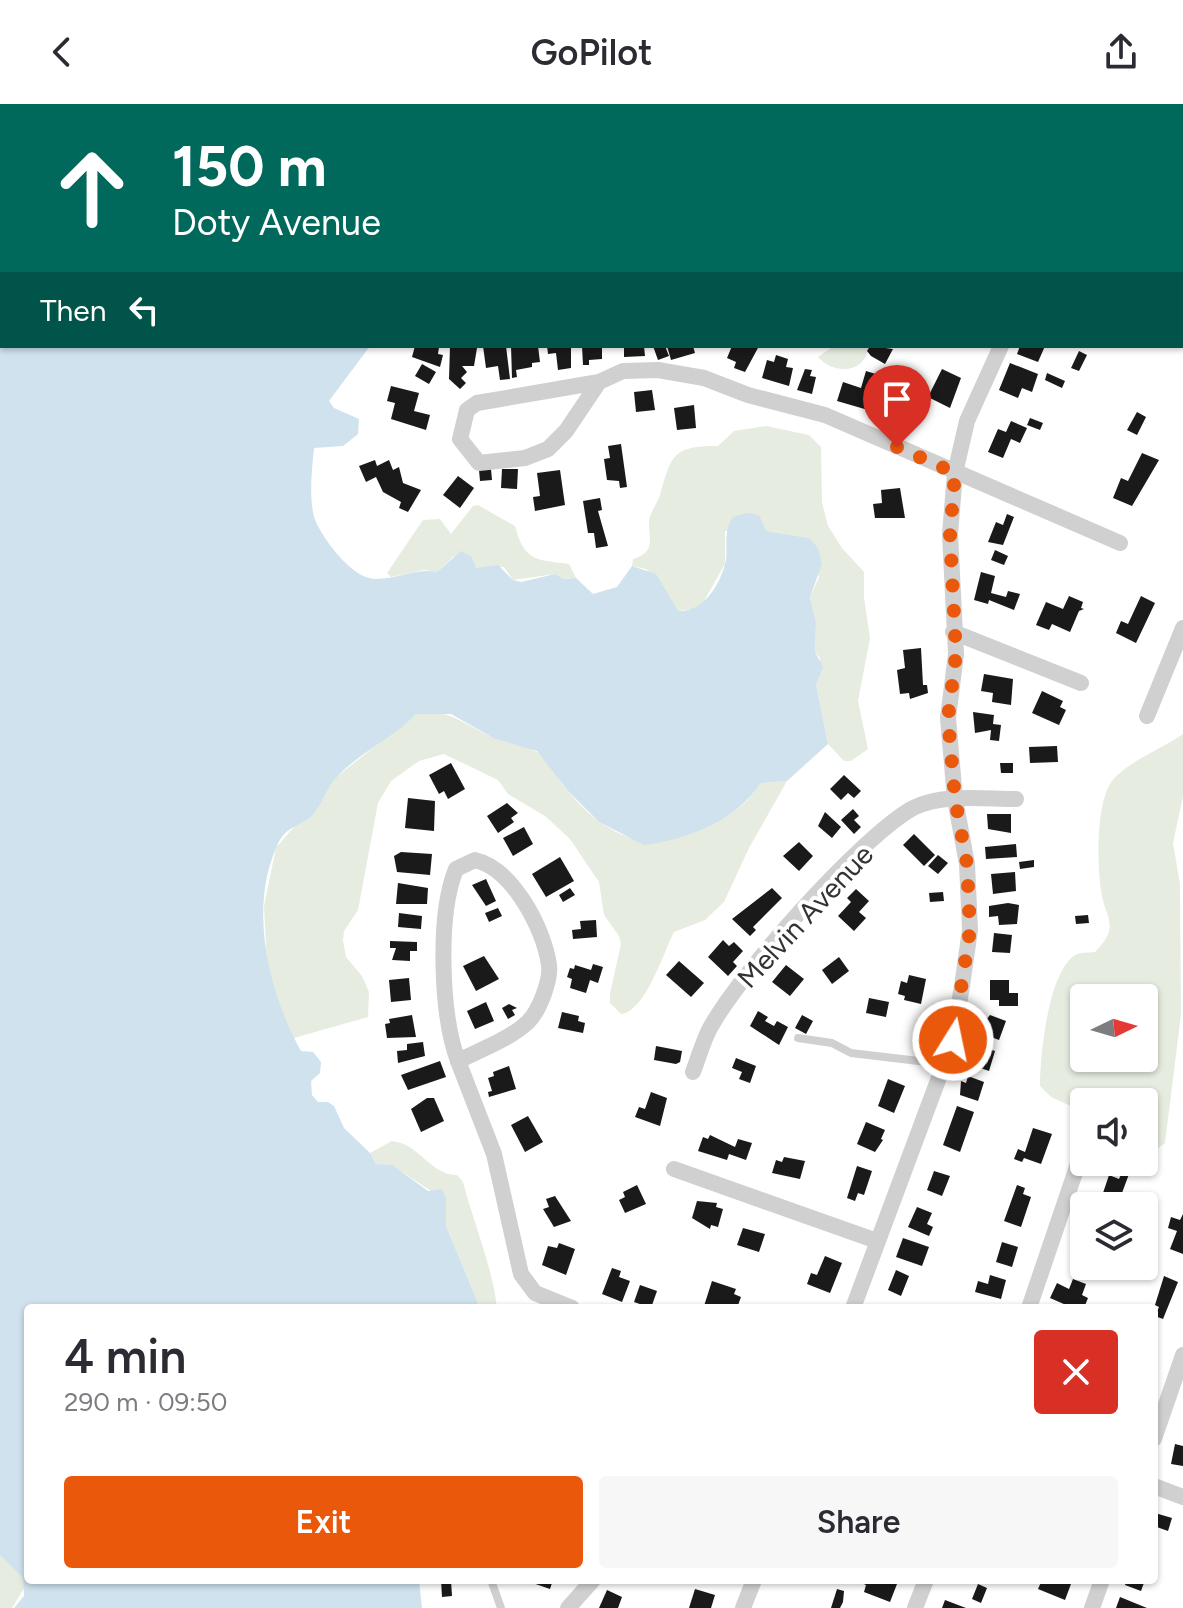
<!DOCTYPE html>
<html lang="en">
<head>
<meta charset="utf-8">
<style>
	:root { --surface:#fff; --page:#f7f7f7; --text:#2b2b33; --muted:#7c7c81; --accent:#ea580c }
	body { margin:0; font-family:Figtree,sans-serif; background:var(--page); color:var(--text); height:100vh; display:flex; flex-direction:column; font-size:30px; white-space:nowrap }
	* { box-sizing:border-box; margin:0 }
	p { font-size:26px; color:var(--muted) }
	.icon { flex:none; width:44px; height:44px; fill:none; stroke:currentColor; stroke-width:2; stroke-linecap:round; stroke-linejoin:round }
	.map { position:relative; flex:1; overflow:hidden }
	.drawer { position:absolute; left:24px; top:1200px; width:1134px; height:280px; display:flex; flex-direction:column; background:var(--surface); border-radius:8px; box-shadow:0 2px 6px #0004 }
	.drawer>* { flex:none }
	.top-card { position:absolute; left:0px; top:0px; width:1184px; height:244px; box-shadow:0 2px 6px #0004; background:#00695c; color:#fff; overflow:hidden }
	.needle { width:52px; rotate:85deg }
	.buttons { position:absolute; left:1070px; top:880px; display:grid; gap:16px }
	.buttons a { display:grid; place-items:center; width:88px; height:88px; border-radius:8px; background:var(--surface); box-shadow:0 2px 6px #0004; font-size:40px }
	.pin { position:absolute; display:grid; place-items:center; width:68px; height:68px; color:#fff; margin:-82px -34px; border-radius:50% 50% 50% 0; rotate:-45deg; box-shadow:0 0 8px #0007 }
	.pin .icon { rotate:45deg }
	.me { position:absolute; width:88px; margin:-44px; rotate:10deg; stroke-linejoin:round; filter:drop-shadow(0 0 6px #0008) }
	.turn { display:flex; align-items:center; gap:28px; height:168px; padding:0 40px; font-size:36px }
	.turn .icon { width:104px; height:104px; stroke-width:2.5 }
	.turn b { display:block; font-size:56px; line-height:68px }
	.then { display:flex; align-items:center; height:76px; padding:0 40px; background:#0003; gap:16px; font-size:30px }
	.round { display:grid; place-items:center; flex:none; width:84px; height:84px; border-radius:8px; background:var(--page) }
	.head { display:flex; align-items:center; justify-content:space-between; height:136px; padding:0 40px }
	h1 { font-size:48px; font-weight:600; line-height:60px }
	.button { display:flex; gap:16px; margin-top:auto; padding:16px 40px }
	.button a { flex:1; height:92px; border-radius:8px; background:var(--accent); color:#fff; font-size:32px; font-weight:600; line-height:92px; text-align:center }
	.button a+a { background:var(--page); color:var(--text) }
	header { display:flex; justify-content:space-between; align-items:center; height:104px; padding:0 40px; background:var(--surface); font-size:36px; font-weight:600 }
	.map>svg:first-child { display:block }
</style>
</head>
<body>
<header><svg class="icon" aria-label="back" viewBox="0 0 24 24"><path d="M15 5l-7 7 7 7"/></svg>GoPilot<svg class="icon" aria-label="share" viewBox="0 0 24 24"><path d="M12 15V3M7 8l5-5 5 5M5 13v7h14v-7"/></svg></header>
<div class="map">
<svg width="1183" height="1504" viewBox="0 0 1183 1504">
	<rect width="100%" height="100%" fill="#fff"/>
	<g fill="#e6ecdf" fill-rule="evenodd">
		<path d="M834 242H869C865 270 834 271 818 253Z"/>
		<path d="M766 322 809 331 821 343 822 398 828 422 842 444 864 468V494L870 534 858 597 868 645 851 657H844L828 640 816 580 820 554 815 548 816 519 810 493 819 473 809 434 766 427H725V460L700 504 678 507 646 465 632 462 633 455C654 449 650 437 649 421 648 410 657 401 660 391 672 351 672 342 718 342L734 327Z"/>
		<path d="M478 401 515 422C524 457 536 456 569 460L576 474 562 475 555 470 513 476 504 463 475 464 454 452 437 468 424 466 391 473 387 469 423 416 440 415 451 430 473 402Z"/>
		<path d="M433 608C458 611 472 625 494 634 507 640 523 641 535 647 549 654 554 669 562 680 598 725 636 751 692 728 723 715 742 707 761 679L787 677 749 744 724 798 705 816 674 828C663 850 645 908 621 910L610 899V890L621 840 619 832 604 811 599 778 570 735 545 712 508 690 498 676 444 650 419 657 391 677 378 699 358 806 344 827 343 836 346 853 362 872 369 888 368 913 294 934 281 912 267 862 264 802 276 744 335 674 416 610Z"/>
		<path d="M1183 630V692L1173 739 1180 780 1181 911 1165 1039 1153 1048 1144 1043V998H1084V1008L1051 993 1040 982C1040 953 1048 865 1077 850 1082 848 1089 849 1095 848 1122 821 1104 813 1101 786 1097 759 1096 699 1112 677 1128 657 1162 645 1183 630ZM1144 894V954H1084V894Z"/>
		<path d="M392 1037C420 1040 430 1071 457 1071L463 1078C474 1121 492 1161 497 1204H480L446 1122V1094C421 1085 402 1061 376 1060L370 1049Z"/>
		<polygon points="0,1398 26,1481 12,1504 0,1504"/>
	</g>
	<path fill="#cfe2ee" d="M0 0H982L2 2V242H370L329 297 334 304 359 315 358 330 343 342 314 344C312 364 308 400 316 418 325 438 354 476 376 475 398 475 416 464 437 468L461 447 471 452 476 464 498 461 513 476 521 478 555 470 563 475 576 474 593 490 617 483 632 462 656 470 678 507C703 509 721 480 726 456 728 439 723 429 733 413L747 409 759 411 766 427 809 434 818 444 822 460 810 493 816 519 815 548 823 563 816 580 828 640 787 677 761 679C735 717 689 735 644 741L599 718 568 687 537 647 495 635 451 610H416C392 635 358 649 335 675 325 686 320 707 308 715 295 723 284 725 277 742 248 805 269 890 301 947L313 948 321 958 320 969 311 977 312 991 318 998H328L334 1002 344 1024 370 1049 376 1060 392 1061 428 1087 442 1085 446 1094V1122L480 1204H28V1476H419L422 1504H14L24 1492 23 1474 0 1451Z"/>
	<g fill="#1a1a1a">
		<polygon points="415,242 439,243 438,250 443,251 440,263 412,253"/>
		<polygon points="450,242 477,244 474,262 462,262 467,268 461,274 466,279 460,285 449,275"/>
		<polygon points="483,242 506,242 510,275 500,276 498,262 486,264"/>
		<polygon points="511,242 538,242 540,258 532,259 532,263 516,266 517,273 512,274"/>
		<polygon points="547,242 571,242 571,264 558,266 556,249 548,250"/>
		<polygon points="582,242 602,242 602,255 589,256 589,261 583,261"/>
		<polygon points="624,242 644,242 645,252 624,253"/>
		<polygon points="653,242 665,242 669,252 658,256"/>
		<polygon points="667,242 693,242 695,249 671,256"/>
		<polygon points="732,242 759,242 745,268 734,264 736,258 727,254"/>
		<polygon points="870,242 893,245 885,260 871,252 867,247"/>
		<polygon points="1020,242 1045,242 1038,258 1017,250"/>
		<polygon points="1079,247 1087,251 1079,267 1071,264"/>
		<polygon points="776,251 788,255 786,263 793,264 789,282 762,274 767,256 774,258"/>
		<polygon points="1010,259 1038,270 1032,288 1022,284 1018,294 999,286"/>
		<polygon points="422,260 436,268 429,280 415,272"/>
		<polygon points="805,265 812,266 810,272 816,273 812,290 797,286"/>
		<polygon points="942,265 961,274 950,304 928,293"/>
		<polygon points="866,267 879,271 868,306 837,297 843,278 861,284"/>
		<polygon points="1047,269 1065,277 1062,284 1045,276"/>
		<polygon points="391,282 419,289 414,307 430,311 426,326 391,315 395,299 387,297"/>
		<polygon points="652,286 655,306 636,308 634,288"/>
		<polygon points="694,301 696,324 677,326 674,304"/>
		<polygon points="1137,308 1146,313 1137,331 1127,326"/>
		<polygon points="1030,314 1043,319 1040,326 1027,321"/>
		<polygon points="1011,317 1027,324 1020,339 1011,335 1003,354 988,348 998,325 1006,328"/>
		<polygon points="621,340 627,383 620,384 619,377 607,376 604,355 610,354 608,342"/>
		<polygon points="1142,349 1159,356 1132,402 1113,394 1121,374 1128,377"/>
		<polygon points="375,356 377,362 389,356 393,366 399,363 403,379 421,386 408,408 399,404 401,398 383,388 376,373 366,378 359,362"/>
		<polygon points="491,365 492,376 480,377 479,366"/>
		<polygon points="502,365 518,365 517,385 501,384"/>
		<polygon points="560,366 565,401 535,407 533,393 540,392 537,369"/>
		<polygon points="458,372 474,384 460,404 443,391"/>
		<polygon points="900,384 905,414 875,414 873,400 882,399 881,386"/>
		<polygon points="600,394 602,406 598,407 608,442 596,444 594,429 588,429 583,397"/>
		<polygon points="1007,410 1014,413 1003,441 988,438 996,418 1003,421"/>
		<polygon points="995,446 1008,452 1004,461 991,456"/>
		<polygon points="981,468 995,472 991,489 1006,493 1008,487 1020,490 1014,506 989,496 988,500 974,496"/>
		<polygon points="1069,492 1083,498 1081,504 1084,505 1079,507 1070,528 1052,520 1049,526 1036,521 1046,498 1063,505"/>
		<polygon points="1141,492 1155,499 1136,539 1116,529 1121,517 1128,520"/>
		<polygon points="921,544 923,581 927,581 928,589 910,595 909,589 900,590 897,566 905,564 903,546"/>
		<polygon points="984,570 1013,575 1011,601 992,598 993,589 981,587"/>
		<polygon points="1042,587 1063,597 1060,603 1066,606 1059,621 1032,609"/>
		<polygon points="973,608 994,611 993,620 1001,621 999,637 990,636 991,626 975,629"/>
		<polygon points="1057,642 1058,658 1030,659 1029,643"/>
		<polygon points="451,659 465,685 448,695 444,687 439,690 429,671"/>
		<polygon points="1000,659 1013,659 1013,669 1001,669"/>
		<polygon points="844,671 861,687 854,694 848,689 841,696 830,685"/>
		<polygon points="408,694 435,697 434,727 405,724"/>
		<polygon points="507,699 518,709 511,714 514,718 498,729 487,712"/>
		<polygon points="853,705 859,712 854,716 861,723 854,730 841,716"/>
		<polygon points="825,708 841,723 832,734 818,722"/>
		<polygon points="987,710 1011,710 1011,729 988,725"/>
		<polygon points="524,723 533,740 513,752 503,734"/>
		<polygon points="914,730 935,751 924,762 903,741"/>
		<polygon points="799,738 813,752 799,767 783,752"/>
		<polygon points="1016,740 1017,753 986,755 985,743"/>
		<polygon points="401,748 432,750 430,771 397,768 394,752"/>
		<polygon points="938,751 948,759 938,770 928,762"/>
		<polygon points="560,753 574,777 546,793 532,770"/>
		<polygon points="1034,756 1034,763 1020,765 1019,758"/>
		<polygon points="1015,768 1016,787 993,790 991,770"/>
		<polygon points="486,775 496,797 486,802 472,781"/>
		<polygon points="398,779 428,784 427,800 396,800"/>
		<polygon points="570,784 575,791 563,798 559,791"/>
		<polygon points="772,784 782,794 753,823 756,826 750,832 732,815"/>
		<polygon points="856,785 869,797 859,808 866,814 854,827 838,812 851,798 847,794"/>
		<polygon points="943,788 944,797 930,798 929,789"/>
		<polygon points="1008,799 1019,801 1017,820 999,821 998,812 989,813 989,802"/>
		<polygon points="498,804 502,812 489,818 485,809"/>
		<polygon points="399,809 422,812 421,825 398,823"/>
		<polygon points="1088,811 1089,819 1076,820 1075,812"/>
		<polygon points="596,816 597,833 573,835 572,826 581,825 580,817"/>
		<polygon points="994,829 1012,831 1010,849 992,848"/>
		<polygon points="723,836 729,842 734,838 743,847 733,858 737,862 728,872 708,853"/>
		<polygon points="390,837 417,838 417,847 410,847 410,857 392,856 396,844 390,844"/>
		<polygon points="484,852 499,875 476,887 463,862"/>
		<polygon points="839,853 849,867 832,880 822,866"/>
		<polygon points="679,857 704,879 691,893 666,871"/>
		<polygon points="593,860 603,863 598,879 590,876 586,889 570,884 572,875 567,873 570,864 574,865 575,861 591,866"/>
		<polygon points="786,861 804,875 790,892 772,878"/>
		<polygon points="909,871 926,875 921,900 904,896 905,892 898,890 901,877 907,879"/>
		<polygon points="409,874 411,896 391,898 389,876"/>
		<polygon points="990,876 1009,876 1009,889 1018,889 1018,902 999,902 999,896 990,896"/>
		<polygon points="869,894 889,898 886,913 866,909"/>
		<polygon points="486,898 494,917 475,925 467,907"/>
		<polygon points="509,900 517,904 512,906 515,911 508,915 502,904"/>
		<polygon points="758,907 768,913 765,917 774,922 777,917 788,923 779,941 750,922"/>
		<polygon points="562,908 579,912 578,917 585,919 583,929 558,924"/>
		<polygon points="412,911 416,933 387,934 385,920 390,919 389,915"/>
		<polygon points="802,911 813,917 806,930 795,924"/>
		<polygon points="990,911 1006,917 999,936 983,930 985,924 981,922"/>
		<polygon points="423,938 425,952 398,959 397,947 407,946 407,940"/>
		<polygon points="656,942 682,947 680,958 676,960 654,956"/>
		<polygon points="979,942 995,947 989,967 972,961 972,948 976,949"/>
		<polygon points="736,954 756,962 750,979 739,975 742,968 732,964"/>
		<polygon points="440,957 446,973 408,986 401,971"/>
		<polygon points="509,962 516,985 489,993 488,988 492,987 488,974 494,972 493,968"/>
		<polygon points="968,972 984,978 978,997 960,991 961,977 966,979"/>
		<polygon points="888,975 905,982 894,1009 878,1002"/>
		<polygon points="651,988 667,994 660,1022 635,1013 639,1003 645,1005"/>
		<polygon points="427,994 434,994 444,1017 421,1028 411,1005"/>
		<polygon points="957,1002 974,1008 960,1048 943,1041"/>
		<polygon points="528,1012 543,1038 525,1048 511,1021"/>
		<polygon points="866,1018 885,1026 881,1035 883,1036 875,1048 857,1040"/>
		<polygon points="1033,1024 1052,1030 1041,1060 1024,1054 1022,1058 1014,1055 1018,1045 1025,1048"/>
		<polygon points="710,1031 735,1043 738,1035 752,1039 746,1056 729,1050 727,1056 698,1047 703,1033 708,1035"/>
		<polygon points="784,1053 805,1057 800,1075 772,1069 776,1056 782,1058"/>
		<polygon points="1118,1058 1132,1062 1119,1097 1102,1092 1109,1071 1119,1075 1122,1068 1116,1066"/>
		<polygon points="857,1062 872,1067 864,1091 858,1089 855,1097 847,1094"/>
		<polygon points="934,1067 950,1072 942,1092 927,1086"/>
		<polygon points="637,1081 646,1100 625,1109 619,1096 625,1093 623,1088"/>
		<polygon points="1017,1081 1025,1084 1023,1090 1031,1093 1021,1123 1004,1117"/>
		<polygon points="555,1092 571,1117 554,1123 543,1105 549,1103 546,1095"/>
		<polygon points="697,1097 717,1099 716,1103 723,1105 718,1123 711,1121 710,1125 692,1114"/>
		<polygon points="917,1103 932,1109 927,1120 933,1123 929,1132 908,1123"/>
		<polygon points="1183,1110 1183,1150 1170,1145 1177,1127 1168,1124 1171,1113 1180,1116"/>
		<polygon points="743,1124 765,1130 759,1148 737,1141"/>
		<polygon points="903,1134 929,1143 922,1162 896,1153"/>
		<polygon points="1084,1134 1084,1159 1076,1156"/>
		<polygon points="1002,1138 1018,1143 1012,1163 996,1158"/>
		<polygon points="559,1139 575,1145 566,1171 542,1161 548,1142 557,1144"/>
		<polygon points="825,1152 842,1159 830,1189 807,1180 811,1169 817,1171"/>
		<polygon points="612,1164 621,1167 619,1173 630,1177 622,1198 602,1190"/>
		<polygon points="896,1166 909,1172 901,1192 888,1186"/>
		<polygon points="990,1171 1006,1176 1001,1195 975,1188 978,1177 988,1180"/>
		<polygon points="1164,1172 1178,1178 1163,1215 1155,1212 1159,1203 1155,1201"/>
		<polygon points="1073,1175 1086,1180 1082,1191 1088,1194 1084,1204 1073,1204 1050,1194 1057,1179 1069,1185"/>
		<polygon points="712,1177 736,1185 734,1190 741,1193 737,1204 704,1202"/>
		<polygon points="640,1181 657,1187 651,1204 634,1198"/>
		<polygon points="1175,1340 1183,1342 1183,1362 1171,1360"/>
		<polygon points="1155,1409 1172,1414 1168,1427 1154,1422"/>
		<polygon points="441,1476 451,1476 452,1492 442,1493"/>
		<polygon points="524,1476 553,1476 550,1485"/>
		<polygon points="863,1476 886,1476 897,1480 890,1498 864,1488 866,1481 861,1479"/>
		<polygon points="1042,1476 1071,1480 1065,1496 1038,1485"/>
		<polygon points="1127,1476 1145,1476 1141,1487 1125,1481"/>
		<polygon points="978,1480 987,1484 981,1499 972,1495"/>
		<polygon points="695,1485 715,1491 711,1504 689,1504"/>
		<polygon points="837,1485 844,1487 843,1498 840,1504 831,1504"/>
		<polygon points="607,1486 622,1493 618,1504 599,1504"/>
		<polygon points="1120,1493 1147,1504 1116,1504"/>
		<polygon points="945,1496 966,1504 942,1504"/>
	</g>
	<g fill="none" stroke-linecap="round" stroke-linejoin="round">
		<g stroke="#d0d0d0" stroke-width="8">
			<polyline points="798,934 832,939 851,949 944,960"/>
			<polyline points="491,1476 501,1504"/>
		</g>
		<g stroke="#d0d0d0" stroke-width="16">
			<polyline points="1182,4 1183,3"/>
			<polyline points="1182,219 1183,219"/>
			<polyline points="599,278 477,299 467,306 460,335 479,359 525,354 548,345 566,327 599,278 623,267 658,266 704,274 748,291 825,311 1120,439"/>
			<polyline points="953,528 1081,579"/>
			<polyline points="1147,612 1183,524"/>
			<path d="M475 756C513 765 544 825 549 861 551 877 539 907 528 918 510 935 480 946 458 957 441 911 437 812 456 765Z"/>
			<polyline points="458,957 494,1050 521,1170 535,1189 572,1204"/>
			<path d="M693 968C698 955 702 941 708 928 735 874 861 733 913 704 942 689 985 695 1016 695"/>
			<polyline points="674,1065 877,1137"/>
			<polyline points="853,1204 953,936 962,882 970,826 967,760 955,695 948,614 956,550 950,430 955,369 967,317 1001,242"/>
			<polyline points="1029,1204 1081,1051"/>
			<polyline points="1154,1335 1183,1251"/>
			<polyline points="1154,1382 1183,1393"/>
			<polyline points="568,1504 593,1476"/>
			<polyline points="743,1504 754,1476"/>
			<polyline points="915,1504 926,1476"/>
			<polyline points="1092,1504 1102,1476"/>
		</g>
	</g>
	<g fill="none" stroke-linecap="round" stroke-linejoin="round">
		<polyline stroke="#ea580c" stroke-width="14" stroke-dasharray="0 25.2" points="897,343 955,369 950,430 956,550 948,614 955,695 967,760 970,826 953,936"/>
	</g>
	<g text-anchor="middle" stroke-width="8" stroke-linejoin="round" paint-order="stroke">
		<g font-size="28" fill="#333" stroke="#fff">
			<text transform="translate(805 812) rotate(-47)" y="10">Melvin Avenue</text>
		</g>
	</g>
</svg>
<div class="buttons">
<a><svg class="needle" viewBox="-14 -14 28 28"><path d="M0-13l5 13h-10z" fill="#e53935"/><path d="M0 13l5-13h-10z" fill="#7c7c81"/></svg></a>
<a><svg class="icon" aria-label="sound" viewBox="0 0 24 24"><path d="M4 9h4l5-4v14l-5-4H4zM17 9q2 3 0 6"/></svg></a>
<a><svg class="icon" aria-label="layers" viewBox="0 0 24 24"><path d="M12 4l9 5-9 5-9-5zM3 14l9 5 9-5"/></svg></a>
</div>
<div class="pin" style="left:897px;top:343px;background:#d93025"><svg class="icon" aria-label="arrive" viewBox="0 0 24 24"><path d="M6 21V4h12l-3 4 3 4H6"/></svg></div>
<svg class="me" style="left:953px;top:936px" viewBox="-20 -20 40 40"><circle r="17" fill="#ea580c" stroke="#fff" stroke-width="3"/><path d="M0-11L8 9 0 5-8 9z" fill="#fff"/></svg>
<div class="top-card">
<div class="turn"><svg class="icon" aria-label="ahead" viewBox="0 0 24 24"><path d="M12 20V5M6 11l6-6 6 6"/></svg><div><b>150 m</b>Doty Avenue</div></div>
<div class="then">Then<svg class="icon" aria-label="left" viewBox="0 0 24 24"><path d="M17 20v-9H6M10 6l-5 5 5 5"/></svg></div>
</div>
<section class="drawer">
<div class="head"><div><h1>4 min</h1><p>290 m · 09:50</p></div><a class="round" style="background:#d93025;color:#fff"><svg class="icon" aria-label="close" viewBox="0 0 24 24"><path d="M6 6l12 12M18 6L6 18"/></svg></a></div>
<div class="button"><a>Exit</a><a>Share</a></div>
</section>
</div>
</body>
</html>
